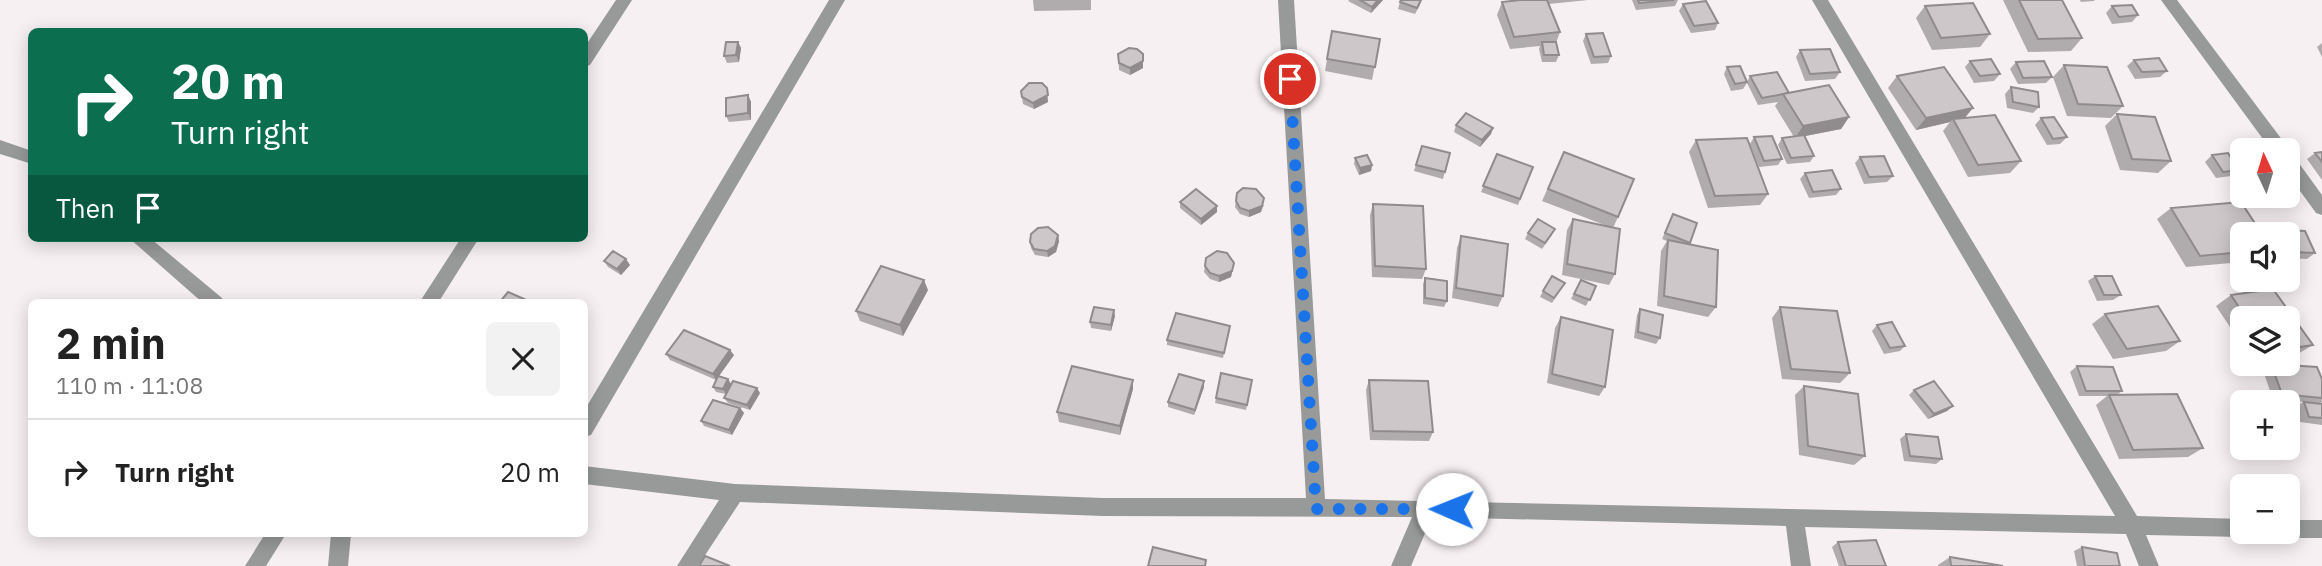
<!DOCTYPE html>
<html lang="en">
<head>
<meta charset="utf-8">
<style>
	:root { --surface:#fff; --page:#f2f2f2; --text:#222; --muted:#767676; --line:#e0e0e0 }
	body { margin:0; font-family:"IBM Plex Sans",sans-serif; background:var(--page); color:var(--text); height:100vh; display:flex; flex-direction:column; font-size:26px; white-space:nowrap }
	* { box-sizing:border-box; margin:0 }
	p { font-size:23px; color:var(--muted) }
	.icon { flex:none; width:38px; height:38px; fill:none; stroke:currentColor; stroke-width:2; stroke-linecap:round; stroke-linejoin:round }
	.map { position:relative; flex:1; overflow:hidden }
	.drawer { position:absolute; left:28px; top:299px; width:560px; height:238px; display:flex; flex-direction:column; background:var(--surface); border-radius:10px; box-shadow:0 4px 18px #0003 }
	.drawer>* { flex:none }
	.top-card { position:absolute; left:28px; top:28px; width:560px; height:214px; border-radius:10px; box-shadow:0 4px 18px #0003; background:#0b6e4f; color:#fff; overflow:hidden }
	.needle { width:46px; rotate:356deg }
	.controls { position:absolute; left:2230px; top:138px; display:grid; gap:14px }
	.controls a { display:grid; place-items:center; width:70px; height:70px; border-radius:10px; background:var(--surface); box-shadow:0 4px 18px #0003; font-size:35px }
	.pin { position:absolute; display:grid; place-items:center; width:60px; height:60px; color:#fff; margin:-30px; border:4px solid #fff; border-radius:50%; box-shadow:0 2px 7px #0007 }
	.me { position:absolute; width:77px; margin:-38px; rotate:271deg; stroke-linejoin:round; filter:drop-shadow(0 0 5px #0008) }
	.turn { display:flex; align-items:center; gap:24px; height:147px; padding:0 28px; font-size:32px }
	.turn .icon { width:91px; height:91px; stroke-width:2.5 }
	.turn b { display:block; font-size:49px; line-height:60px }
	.then { display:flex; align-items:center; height:66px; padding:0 28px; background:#0003; gap:14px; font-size:26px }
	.round { display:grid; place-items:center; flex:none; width:74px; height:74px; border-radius:10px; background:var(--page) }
	.summary { display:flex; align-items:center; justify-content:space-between; height:119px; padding:0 28px }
	h1 { font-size:42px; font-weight:800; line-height:52px }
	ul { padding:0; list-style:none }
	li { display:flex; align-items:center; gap:21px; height:105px; padding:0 28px; border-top:2px solid var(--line) }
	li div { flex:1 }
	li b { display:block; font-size:26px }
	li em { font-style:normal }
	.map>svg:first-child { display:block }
</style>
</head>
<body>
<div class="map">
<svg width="2322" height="566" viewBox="0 0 2322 566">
	<rect width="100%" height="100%" fill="#f7f0f3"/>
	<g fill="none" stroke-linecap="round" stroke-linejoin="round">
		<g fill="#979a99" fill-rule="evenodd">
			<polygon points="616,0 632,0 590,65 584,67 584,48"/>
			<polygon points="829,0 845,0 591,435 584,437 584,411"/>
			<polygon points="1278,0 1294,0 1325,499 2115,516 1812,0 1828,0 2137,516 2242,519 2242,532 2250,532 2249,535 2242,537 2146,535 2159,566 2139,566 2126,534 1805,527 1811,566 1791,566 1786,526 1432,517 1411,566 1391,566 1412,517 1103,516 740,502 698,566 677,566 719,500 584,484 584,466 735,484 1103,498 1306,498"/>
			<polygon points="2161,0 2177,0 2286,145 2288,150 2287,152 2271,150"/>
			<polygon points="0,140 32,151 32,164 0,154"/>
			<polygon points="2287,153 2293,155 2322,195 2322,215 2316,213 2287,173"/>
			<polygon points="129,238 150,238 222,298 225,303 203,303"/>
			<polygon points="461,238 479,238 438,303 419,303"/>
			<polygon points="2287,520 2322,520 2322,538 2287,538 2280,536 2279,532 2287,532"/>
			<polygon points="265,534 286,534 266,566 245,566"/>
			<polygon points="331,534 351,534 348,566 328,566"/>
		</g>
	</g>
	<g fill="#b0abad">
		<polygon points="1033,0 1091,0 1091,10 1034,11"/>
		<polygon points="1349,0 1383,0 1371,13 1348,1"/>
		<polygon points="1421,0 1420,5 1415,14 1398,9 1400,2"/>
		<polygon points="1520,0 1588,0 1549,4 1560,32 1556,43 1559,55 1556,62 1542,62 1539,49 1540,46 1510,49 1497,15 1502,2"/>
		<polygon points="1632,0 1678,0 1675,6 1636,10"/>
		<polygon points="2003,0 2062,0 2082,38 2071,51 2028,52"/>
		<polygon points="2080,0 2095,0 2094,1 2081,2"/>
		<polygon points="1683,4 1718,23 1715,30 1691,33 1679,11"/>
		<polygon points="1925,6 1990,34 1980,47 1932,50 1916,18"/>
		<polygon points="2112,6 2138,15 2132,22 2112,24 2106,13"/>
		<polygon points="1332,31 1380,39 1372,80 1325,71"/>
		<polygon points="1586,34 1611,56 1608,63 1591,64 1583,41"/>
		<polygon points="738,42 741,48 739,62 727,63 724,56"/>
		<polygon points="2322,43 2322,57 2317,47"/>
		<polygon points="1800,50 1840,72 1835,79 1805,81 1796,57"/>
		<polygon points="1118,54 1143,68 1130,75 1119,70"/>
		<polygon points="2134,60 2167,71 2160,77 2135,79 2127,66"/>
		<polygon points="1970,61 2000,74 1994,81 1974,83 1965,67"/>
		<polygon points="2016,62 2052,77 2046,83 2018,84 2010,69"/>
		<polygon points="2064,65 2123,106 2111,118 2067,116 2053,77"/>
		<polygon points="1727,67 1747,82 1750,76 1789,93 1849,117 1841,129 1805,136 1814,156 1810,162 1787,164 1778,145 1782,138 1794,137 1775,106 1778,102 1758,105 1747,83 1743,89 1731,91 1724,74"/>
		<polygon points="1897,76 1964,118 2021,161 2010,173 1968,177 1943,131 1950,122 1916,130 1888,88"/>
		<polygon points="2011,87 2039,107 2033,113 2007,108 2005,94"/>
		<polygon points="1021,91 1048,102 1034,109 1023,104"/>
		<polygon points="748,95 751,102 751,120 729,122 726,116"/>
		<polygon points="2117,114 2171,161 2158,173 2120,170 2105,126"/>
		<polygon points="2041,118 2067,137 2060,144 2047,145 2035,125"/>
		<polygon points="1456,125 1493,128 1491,134 1480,147 1454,132"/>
		<polygon points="1754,137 1782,159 1778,165 1759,167 1750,144"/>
		<polygon points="1696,140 1768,194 1760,205 1708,208 1689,152"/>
		<polygon points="1422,146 1450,153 1443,179 1414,171"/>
		<polygon points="1564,152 1618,217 1613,228 1615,274 1609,285 1562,275 1567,230 1573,219 1607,226 1542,201"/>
		<polygon points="2322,152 2322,180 2307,159 2315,153"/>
		<polygon points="1497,154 1533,167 1518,205 1481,192"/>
		<polygon points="2212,155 2239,170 2231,176 2216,178 2205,162"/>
		<polygon points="1860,157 1893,176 1887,182 1864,184 1855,163"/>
		<polygon points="1355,158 1372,165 1371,171 1359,175 1354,164"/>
		<polygon points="1805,173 1841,189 1836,195 1809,198 1800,179"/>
		<polygon points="1237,193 1264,205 1261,212 1249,217 1240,214 1235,207"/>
		<polygon points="1180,202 1217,206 1217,212 1201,225 1180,208"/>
		<polygon points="1373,204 1426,269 1422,279 1372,277 1370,215"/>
		<polygon points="2171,208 2242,234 2242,262 2186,267 2157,219"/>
		<polygon points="1673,214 1697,223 1689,244 1716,307 1708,317 1657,306 1661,251 1667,241 1662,239"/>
		<polygon points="2284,230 2315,253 2307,259 2287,258 2287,234 2277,234"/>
		<polygon points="1528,233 1552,235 1542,249 1525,239"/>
		<polygon points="1058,235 1059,241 1056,252 1048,257 1035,255 1031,248 1030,242"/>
		<polygon points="1461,236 1503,296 1498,307 1452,298 1457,248"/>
		<polygon points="1206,258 1234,263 1231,277 1219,282 1210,279 1204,272"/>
		<polygon points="604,261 630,265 621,275 608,267"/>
		<polygon points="2095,276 2121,295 2113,300 2097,301 2088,281"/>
		<polygon points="1425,278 1447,301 1444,307 1423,304 1423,284"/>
		<polygon points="1581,280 1596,286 1586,306 1571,299"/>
		<polygon points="1562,288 1552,303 1540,297 1543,291"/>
		<polygon points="2273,289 2313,345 2296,355 2287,357 2287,318 2242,318 2242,345 2216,306 2231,295"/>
		<polygon points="928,290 903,336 860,321 856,311"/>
		<polygon points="1780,307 1850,373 1840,383 1782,379 1772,318"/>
		<polygon points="1640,309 1660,338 1656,344 1634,338 1637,315"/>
		<polygon points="2105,314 2180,341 2166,351 2113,359 2092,324"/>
		<polygon points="1115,316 1111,331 1091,328 1090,322"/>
		<polygon points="1561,317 1605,387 1599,396 1547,383 1555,328"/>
		<polygon points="1877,325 1905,346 1900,351 1884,354 1872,331"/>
		<polygon points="1230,326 1223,358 1167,345 1167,340"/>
		<polygon points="666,354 734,355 719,376 728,379 731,384 726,394 716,392 713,387 716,380 670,360"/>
		<polygon points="2269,364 2283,364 2322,379 2322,402 2320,404 2322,404 2322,425 2300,422 2295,407 2303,402 2273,399 2262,368"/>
		<polygon points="2077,366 2122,391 2117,395 2203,448 2188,457 2119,459 2096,405 2107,396 2079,396 2070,372"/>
		<polygon points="1133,380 1133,389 1120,435 1059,422 1057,412"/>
		<polygon points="1252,380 1246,410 1215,403 1216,398"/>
		<polygon points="1369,380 1433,432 1429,441 1370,440 1366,390"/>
		<polygon points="1804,386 1865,456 1854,465 1799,455 1795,395"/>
		<polygon points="1204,387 1194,415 1168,407 1168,402"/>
		<polygon points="1914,390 1953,406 1947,411 1928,419 1909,395"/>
		<polygon points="760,393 750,410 728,403 724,398"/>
		<polygon points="740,408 744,413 732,435 704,426 701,421"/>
		<polygon points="1906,434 1942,459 1936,464 1904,461 1900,439"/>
		<polygon points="1838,542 1886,566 1839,566 1832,547"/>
		<polygon points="2082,547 2120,566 2077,566 2074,551"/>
		<polygon points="1950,557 2003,566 1938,566 1938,565"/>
	</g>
	<g fill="#908b8d">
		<polygon points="1378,0 1383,0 1371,13 1372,7"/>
		<polygon points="738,42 741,48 739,62 736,55"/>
		<polygon points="1143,61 1143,68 1130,75 1130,68"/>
		<polygon points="1047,88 1048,102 1034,109 1033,103"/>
		<polygon points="748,95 751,102 751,120 748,113"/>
		<polygon points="1973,108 1963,120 1953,119 1950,122 1916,130 1926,118"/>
		<polygon points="1849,117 1841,129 1795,138 1803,126"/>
		<polygon points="1493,128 1491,134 1480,147 1482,140"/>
		<polygon points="1372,165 1371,171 1359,175 1360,168"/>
		<polygon points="1264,198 1261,212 1249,217 1249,211"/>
		<polygon points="1217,206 1217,212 1201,225 1201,219"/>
		<polygon points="1058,235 1059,241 1056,252 1048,257 1047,251"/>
		<polygon points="626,259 630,265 621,275 617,269"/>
		<polygon points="1234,263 1231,277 1219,282 1219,276"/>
		<polygon points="924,280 928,290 903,336 900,325"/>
		<polygon points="1114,310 1115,316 1111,331 1111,325"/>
		<polygon points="730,350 734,355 716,380 713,374"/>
		<polygon points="728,379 731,384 726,394 723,389"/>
		<polygon points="1133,380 1133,389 1120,435 1120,426"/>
		<polygon points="1204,381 1204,387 1194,415 1195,410"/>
		<polygon points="757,388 760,393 750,410 747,405"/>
		<polygon points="1953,406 1947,411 1928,419 1934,414"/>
		<polygon points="740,408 744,413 732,435 729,430"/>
	</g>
	<g fill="#cdc7c9" stroke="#908b8d" stroke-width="2">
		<polygon points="1360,0 1378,0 1372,7"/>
		<polygon points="1401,0 1421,0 1417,8 1400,2"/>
		<polygon points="1520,0 1547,0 1560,32 1514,37 1502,2"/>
		<polygon points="1638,0 1674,0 1639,3"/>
		<polygon points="2019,0 2062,0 2082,38 2038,39"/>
		<polygon points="1706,1 1718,23 1694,26 1683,4"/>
		<polygon points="1973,3 1990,34 1941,38 1925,6"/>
		<polygon points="2132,5 2138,15 2119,17 2112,6"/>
		<polygon points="1332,31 1380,39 1375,67 1327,59"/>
		<polygon points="1603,33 1611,56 1594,57 1586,34"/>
		<polygon points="726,42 738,42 736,55 724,56"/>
		<polygon points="1542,42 1556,42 1559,55 1544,55"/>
		<polygon points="1129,48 1137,49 1143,54 1143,61 1130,68 1119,63 1118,54"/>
		<polygon points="1830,49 1840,72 1810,74 1800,50"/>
		<polygon points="2159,58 2167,71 2142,72 2134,60"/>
		<polygon points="1991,59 2000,74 1980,76 1970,61"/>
		<polygon points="2044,61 2052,77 2023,78 2016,62"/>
		<polygon points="2064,65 2107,67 2123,106 2078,104"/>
		<polygon points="1740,66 1747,82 1735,84 1727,67"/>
		<polygon points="1944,67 1973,108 1926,118 1897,76"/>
		<polygon points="1777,72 1789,93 1762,98 1750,76"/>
		<polygon points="1029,83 1042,83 1047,88 1048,95 1033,103 1022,97 1021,91"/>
		<polygon points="1829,85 1849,117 1803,126 1783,94"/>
		<polygon points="2011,87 2038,92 2039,107 2013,102"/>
		<polygon points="748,95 748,113 726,116 726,98"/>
		<polygon points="1466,113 1493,128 1482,140 1456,125"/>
		<polygon points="2117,114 2155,117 2171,161 2132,159"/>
		<polygon points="1995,115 2021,161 1978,165 1953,119"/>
		<polygon points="2054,117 2067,137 2053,139 2041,118"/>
		<polygon points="1804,135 1814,156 1791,158 1782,138"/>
		<polygon points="1772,136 1782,159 1764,161 1754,137"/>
		<polygon points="1747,138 1768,194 1715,196 1696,140"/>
		<polygon points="1422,146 1450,153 1445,172 1416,165"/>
		<polygon points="1564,152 1634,179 1618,217 1548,189"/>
		<polygon points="2322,152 2322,162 2315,153"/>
		<polygon points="2228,153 2239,170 2223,172 2212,155"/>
		<polygon points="1497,154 1533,167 1520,199 1483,186"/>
		<polygon points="1367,155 1372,165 1360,168 1355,158"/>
		<polygon points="1884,156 1893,176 1869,177 1860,157"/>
		<polygon points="1832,170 1841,189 1813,192 1805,173"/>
		<polygon points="1243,188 1256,189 1264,198 1262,206 1249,211 1240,208 1236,201 1237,193"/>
		<polygon points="1196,189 1217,206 1201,219 1180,202"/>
		<polygon points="2241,202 2262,234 2242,234 2242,252 2200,256 2171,208"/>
		<polygon points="1373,204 1423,206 1426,269 1375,266"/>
		<polygon points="1673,214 1697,223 1690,243 1665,233"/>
		<polygon points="1538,219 1555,229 1545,243 1528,233"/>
		<polygon points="1573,219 1620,229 1615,274 1567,264"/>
		<polygon points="1048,227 1058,235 1055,246 1047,251 1034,249 1030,242 1031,234 1038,228"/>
		<polygon points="2284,230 2305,231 2315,253 2294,252 2287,238 2287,234 2286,234"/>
		<polygon points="1461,236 1508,244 1503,296 1456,288"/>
		<polygon points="1668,240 1718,250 1716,307 1664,296"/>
		<polygon points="613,251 626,259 617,269 604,261"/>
		<polygon points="1217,251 1227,253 1234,263 1232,271 1219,276 1210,273 1205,266 1206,258"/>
		<polygon points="881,266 924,280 900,325 856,311"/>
		<polygon points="1552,276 1565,283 1554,298 1543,291"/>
		<polygon points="2095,276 2112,276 2121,295 2104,295"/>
		<polygon points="1425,278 1447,281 1447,301 1425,298"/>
		<polygon points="1581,280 1596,286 1590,300 1574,294"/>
		<polygon points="2273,289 2313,345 2287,349 2287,318 2246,318 2231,295"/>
		<polygon points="508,292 533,303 499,303"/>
		<polygon points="2158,306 2180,341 2127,349 2105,314"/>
		<polygon points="1094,307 1114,310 1111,325 1090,322"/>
		<polygon points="1780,307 1837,311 1850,373 1791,369"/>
		<polygon points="1640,309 1663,315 1660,338 1638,332"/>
		<polygon points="1176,313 1230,326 1224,353 1167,340"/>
		<polygon points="1561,317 1613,330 1605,387 1552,374"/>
		<polygon points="1892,322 1905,346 1890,348 1877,325"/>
		<polygon points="684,330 730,350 713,374 666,354"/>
		<polygon points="2271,364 2317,367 2322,379 2322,398 2282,394"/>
		<polygon points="1072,366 1133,380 1120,426 1057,412"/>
		<polygon points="2077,366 2113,367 2122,391 2086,391"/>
		<polygon points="1221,373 1252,380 1247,405 1216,398"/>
		<polygon points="1179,374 1204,381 1195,410 1168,402"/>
		<polygon points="718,376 728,379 723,389 713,387"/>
		<polygon points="1369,380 1428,381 1433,432 1373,431"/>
		<polygon points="733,381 757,388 747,405 724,398"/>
		<polygon points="1934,381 1953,406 1934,414 1914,390"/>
		<polygon points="1804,386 1858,394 1865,456 1808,446"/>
		<polygon points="2177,394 2203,448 2133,450 2109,395"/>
		<polygon points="713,400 740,408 729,430 701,421"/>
		<polygon points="2304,402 2322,404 2322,418 2309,417"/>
		<polygon points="1906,434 1938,437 1942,459 1910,456"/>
		<polygon points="1876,540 1886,566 1846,566 1838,542"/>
		<polygon points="1153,547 1206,560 1205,566 1148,566"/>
		<polygon points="2082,547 2117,553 2120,566 2085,566"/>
		<polygon points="705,556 730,566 699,566"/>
		<polygon points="1950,557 2003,566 1951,566"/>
	</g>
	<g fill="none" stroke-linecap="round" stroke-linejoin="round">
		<polyline stroke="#1a73e8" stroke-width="12" stroke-dasharray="0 21.6" points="1290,79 1316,509 1452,509"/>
	</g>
</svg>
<div class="controls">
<a><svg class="needle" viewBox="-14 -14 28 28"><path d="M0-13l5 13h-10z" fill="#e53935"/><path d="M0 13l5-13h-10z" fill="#767676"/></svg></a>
<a><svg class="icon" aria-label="sound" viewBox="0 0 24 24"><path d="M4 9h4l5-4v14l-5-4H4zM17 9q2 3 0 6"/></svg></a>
<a><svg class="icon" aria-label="layers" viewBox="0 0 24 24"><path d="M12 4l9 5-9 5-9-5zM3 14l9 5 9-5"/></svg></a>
<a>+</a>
<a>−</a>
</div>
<div class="pin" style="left:1290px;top:79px;background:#d93025"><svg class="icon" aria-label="arrive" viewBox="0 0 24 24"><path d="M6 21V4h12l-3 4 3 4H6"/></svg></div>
<svg class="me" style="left:1452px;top:509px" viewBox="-20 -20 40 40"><circle r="19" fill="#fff"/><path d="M0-13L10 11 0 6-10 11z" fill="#1a73e8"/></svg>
<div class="top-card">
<div class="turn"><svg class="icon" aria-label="right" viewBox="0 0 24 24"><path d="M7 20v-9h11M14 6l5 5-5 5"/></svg><div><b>20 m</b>Turn right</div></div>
<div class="then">Then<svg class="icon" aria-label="arrive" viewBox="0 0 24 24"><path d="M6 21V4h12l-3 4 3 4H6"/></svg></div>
</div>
<section class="drawer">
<div class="summary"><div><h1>2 min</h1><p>110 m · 11:08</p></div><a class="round"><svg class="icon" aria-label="close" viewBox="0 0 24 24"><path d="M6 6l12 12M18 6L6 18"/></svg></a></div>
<ul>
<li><svg class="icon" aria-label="right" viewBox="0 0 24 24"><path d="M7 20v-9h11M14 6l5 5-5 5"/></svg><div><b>Turn right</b></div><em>20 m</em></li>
</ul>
</section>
</div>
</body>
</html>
